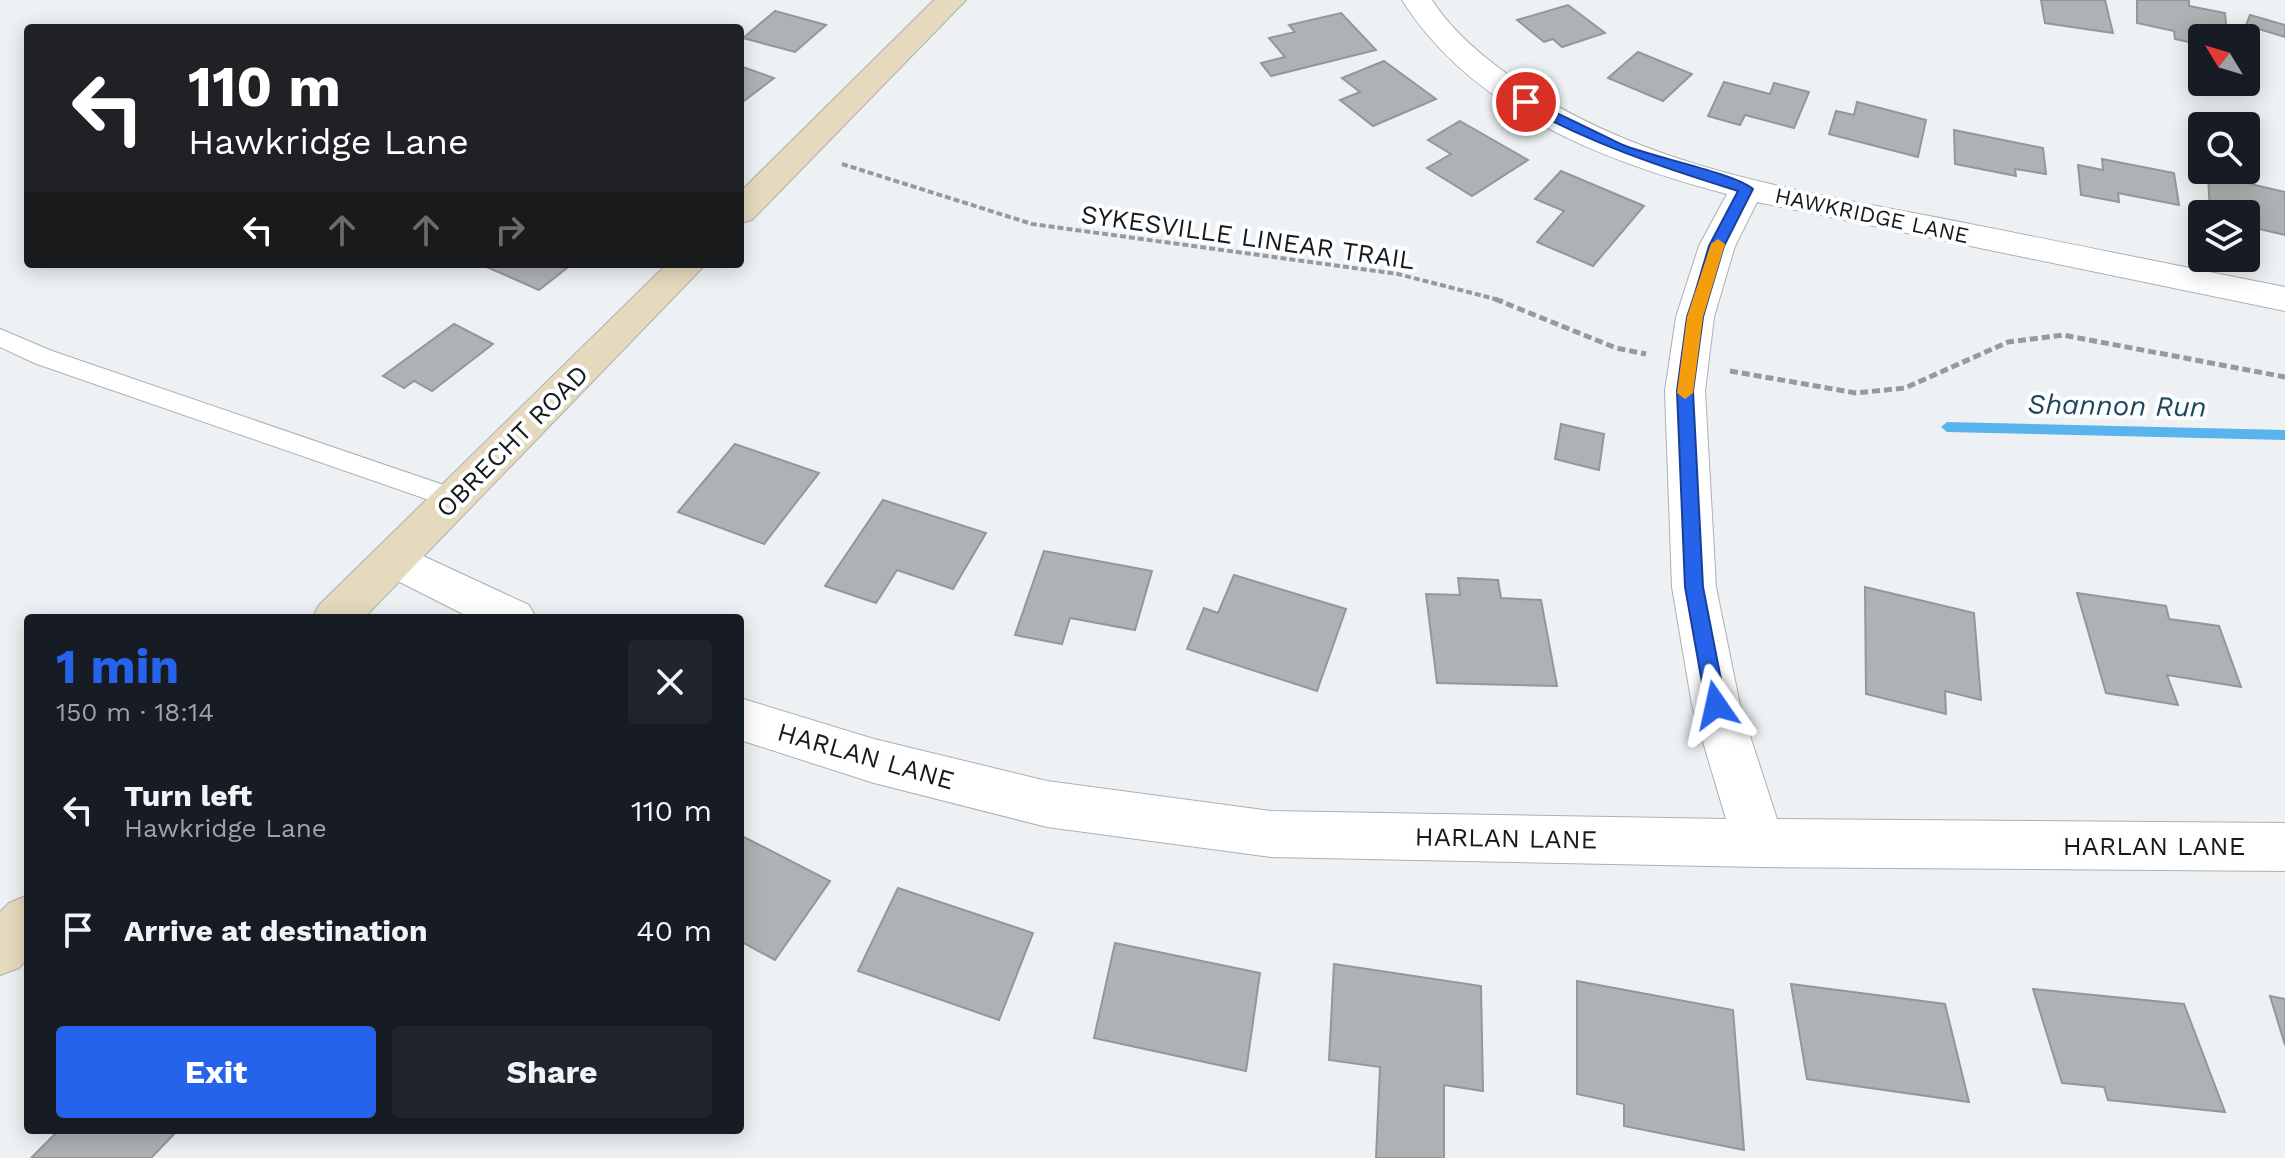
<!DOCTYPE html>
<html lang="en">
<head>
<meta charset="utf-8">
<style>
	:root { --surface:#171b24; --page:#20242c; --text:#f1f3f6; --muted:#9ea1a6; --accent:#2563eb }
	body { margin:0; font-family:"Work Sans",sans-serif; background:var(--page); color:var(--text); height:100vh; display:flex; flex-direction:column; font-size:30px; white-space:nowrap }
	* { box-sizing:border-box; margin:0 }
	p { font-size:26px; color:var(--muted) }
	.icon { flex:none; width:44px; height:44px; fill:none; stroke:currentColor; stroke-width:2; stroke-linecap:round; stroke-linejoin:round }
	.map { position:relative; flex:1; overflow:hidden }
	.side { position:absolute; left:24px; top:614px; width:720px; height:520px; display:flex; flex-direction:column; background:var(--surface); border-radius:8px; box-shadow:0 4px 20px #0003 }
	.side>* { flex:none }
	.hud { position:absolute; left:24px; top:24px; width:720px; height:244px; border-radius:8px; box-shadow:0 4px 20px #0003; background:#202124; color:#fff; overflow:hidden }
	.needle { width:52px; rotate:308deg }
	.fabs { position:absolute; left:2188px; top:24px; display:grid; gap:16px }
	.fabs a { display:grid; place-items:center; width:72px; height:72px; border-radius:8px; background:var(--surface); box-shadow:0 4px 20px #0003; font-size:40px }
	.pin { position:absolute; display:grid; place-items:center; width:68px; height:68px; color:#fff; margin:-34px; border:4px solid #fff; border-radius:50%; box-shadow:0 2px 8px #0007 }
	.me { position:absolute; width:88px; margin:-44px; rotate:349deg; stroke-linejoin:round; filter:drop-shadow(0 0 6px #0008) }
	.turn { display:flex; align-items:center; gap:28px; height:168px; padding:0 32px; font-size:36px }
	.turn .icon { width:104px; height:104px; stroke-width:2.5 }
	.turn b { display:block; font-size:56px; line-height:68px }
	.lanes { display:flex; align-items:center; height:76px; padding:0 32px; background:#0003; justify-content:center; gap:40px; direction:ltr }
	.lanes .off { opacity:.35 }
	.round { display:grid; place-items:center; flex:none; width:84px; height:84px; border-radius:8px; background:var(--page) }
	.summary { display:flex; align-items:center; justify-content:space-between; height:136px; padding:0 32px }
	h1 { font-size:48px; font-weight:700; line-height:60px; color:var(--accent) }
	.action { display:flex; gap:16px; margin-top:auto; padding:16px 32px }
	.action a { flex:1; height:92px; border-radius:8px; background:var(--accent); color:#fff; font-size:32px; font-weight:700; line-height:92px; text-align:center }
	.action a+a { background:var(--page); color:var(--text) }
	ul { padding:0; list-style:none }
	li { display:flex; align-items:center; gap:24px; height:120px; padding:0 32px }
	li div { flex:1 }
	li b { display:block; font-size:30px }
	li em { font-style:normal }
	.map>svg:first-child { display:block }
</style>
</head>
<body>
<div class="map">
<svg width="2285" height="1158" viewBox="0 0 2285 1158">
	<rect width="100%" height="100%" fill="#edf1f4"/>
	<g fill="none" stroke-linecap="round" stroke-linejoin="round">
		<polygon fill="#59b4ee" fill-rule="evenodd" points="1947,422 2285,430 2285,440 1947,432 1941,427"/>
	</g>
	<g fill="#afb2b5" stroke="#94979a" stroke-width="2">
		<polygon points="2041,0 2105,0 2113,33 2045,23"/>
		<polygon points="2137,0 2189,0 2189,6 2225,13 2227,34 2204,29 2202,45 2175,39 2174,31 2137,23"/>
		<polygon points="1568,5 1605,33 1562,47 1553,39 1544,42 1517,20"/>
		<polygon points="775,11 826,25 795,52 743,38"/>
		<polygon points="1341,13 1376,50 1271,76 1261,63 1285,57 1269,38 1295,32 1289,25"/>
		<polygon points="2250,15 2285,25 2285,37 2246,25"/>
		<polygon points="1638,52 1692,74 1663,101 1608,78"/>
		<polygon points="1384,61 1436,99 1373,126 1340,100 1360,92 1342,78"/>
		<polygon points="740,66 774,78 740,104"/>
		<polygon points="1724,82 1770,94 1774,83 1809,92 1794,128 1745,115 1740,125 1708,116"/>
		<polygon points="1857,102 1926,120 1918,157 1829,134 1836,111 1854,115"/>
		<polygon points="1460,121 1528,160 1472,196 1427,168 1451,154 1428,140"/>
		<polygon points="1954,130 2043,148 2046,174 2015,169 2016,176 1955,164"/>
		<polygon points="2102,159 2174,173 2179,205 2118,193 2119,202 2081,195 2078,165 2103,170"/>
		<polygon points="1561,171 1644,206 1593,266 1537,242 1564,211 1535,199"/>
		<polygon points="2208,174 2285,192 2285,235 2246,226 2246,214 2210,214"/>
		<polygon points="480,264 572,264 539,290"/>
		<polygon points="454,324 493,344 432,391 414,381 404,388 383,376"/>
		<polygon points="1561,424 1604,434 1599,470 1555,459"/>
		<polygon points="735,444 819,473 764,544 678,512"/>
		<polygon points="883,500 986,533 953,589 897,570 876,603 825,586"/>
		<polygon points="1044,551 1152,571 1135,630 1070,618 1062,644 1015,635"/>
		<polygon points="1234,575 1346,609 1317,691 1187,649 1204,608 1218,613"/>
		<polygon points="1458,578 1498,580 1501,598 1541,600 1557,686 1437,683 1426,594 1460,595"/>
		<polygon points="1865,587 1974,613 1981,700 1945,691 1946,714 1866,694"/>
		<polygon points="2077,593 2166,606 2169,619 2219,626 2241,687 2167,675 2178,705 2106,693"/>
		<polygon points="740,835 830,881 775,960 740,941"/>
		<polygon points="898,888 1033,933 999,1020 858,971"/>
		<polygon points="1115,943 1260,973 1246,1071 1094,1038"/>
		<polygon points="1334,964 1481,986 1483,1091 1444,1085 1444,1158 1376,1158 1380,1067 1329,1060"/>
		<polygon points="1577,981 1733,1010 1744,1150 1624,1126 1624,1104 1577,1094"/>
		<polygon points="1791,984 1945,1004 1969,1102 1807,1079"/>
		<polygon points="2033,989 2184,1004 2225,1112 2108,1100 2104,1087 2062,1083"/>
		<polygon points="2270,996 2285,999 2285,1045"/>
		<polygon points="59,1130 178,1130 151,1158 31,1158"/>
	</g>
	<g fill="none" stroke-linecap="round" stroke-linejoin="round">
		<defs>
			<polygon id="lane" points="0,329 52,351 464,492 468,499 464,506 455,509 34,363 0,347"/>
			<g id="street">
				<path d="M1402 0H1432C1449 27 1474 49 1499 68 1633 170 1805 191 1965 223 2072 244 2178 266 2285 287V311L1757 202 1735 246 1714 317 1705 391 1716 587 1740 705 1777 819 2285 823V871L1759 867 1271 857 1047 827 874 783 740 740V698L874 739 1047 781 1271 811 1726 819 1692 705 1672 587 1665 391 1676 317 1699 246 1727 194C1605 162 1472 111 1402 0Z"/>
				<polygon points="395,543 529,605 536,618 471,618 380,572 373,560 380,548"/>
			</g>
			<g id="secondary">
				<polygon points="934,0 966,0 752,220 740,223 740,192"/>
				<polygon points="667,264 706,264 364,618 312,618 319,605"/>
				<polygon points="28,895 28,958 19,968 0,975 0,912 9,903"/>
			</g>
		</defs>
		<use href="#lane" stroke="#acb0b2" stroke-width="2"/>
		<use href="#street" stroke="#acb0b2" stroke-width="2"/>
		<use href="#secondary" stroke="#acb0b2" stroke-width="2"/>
		<polyline stroke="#979a9c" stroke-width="4" stroke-dasharray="6 3" stroke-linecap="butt" points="842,164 1032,224 1398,274 1503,301"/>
		<g stroke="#979a9c" stroke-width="5" stroke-dasharray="8 4" stroke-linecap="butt">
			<polyline points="1495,299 1616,348 1646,354"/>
			<polyline points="1730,371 1856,393 1905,388 2008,342 2063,335 2285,377"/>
		</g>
		<use href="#lane" fill="#fff" fill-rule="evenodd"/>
		<use href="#street" fill="#fff" fill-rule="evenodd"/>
		<use href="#secondary" fill="#e5dabd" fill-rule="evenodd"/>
	</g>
	<path fill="#2563eb" stroke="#184099" stroke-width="2" d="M1521 99C1530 98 1607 138 1623 145 1652 157 1734 173 1753 189L1724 246 1710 293 1703 317 1693 391 1703 587 1726 705 1723 711 1716 714 1709 711 1706 705 1685 587 1677 391 1687 317 1695 293 1709 246 1738 191C1661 167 1592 144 1521 105Z"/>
	<polygon fill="#f59e0b" points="1718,239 1725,244 1703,317 1693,393 1685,399 1677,393 1687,317 1711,244"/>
	<g text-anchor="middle" stroke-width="8" stroke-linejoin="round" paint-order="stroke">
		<g font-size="22" fill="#18191a" stroke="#fdfeff">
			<text transform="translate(1872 215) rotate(12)" y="8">HAWKRIDGE LANE</text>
		</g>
		<g font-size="26" fill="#18191a" stroke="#fdfeff">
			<text transform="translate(1248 237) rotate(8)" y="9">SYKESVILLE LINEAR TRAIL</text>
			<text transform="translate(512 441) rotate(-45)" y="9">OBRECHT ROAD</text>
			<text transform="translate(866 756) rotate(16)" y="9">HARLAN LANE</text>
			<text transform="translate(1506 838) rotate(1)" y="9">HARLAN LANE</text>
			<text x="2154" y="855">HARLAN LANE</text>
		</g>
		<g font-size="28" font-style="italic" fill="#20465e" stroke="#fdfeff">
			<text transform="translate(2117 405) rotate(1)" y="10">Shannon Run</text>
		</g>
	</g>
</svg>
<div class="fabs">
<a><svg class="needle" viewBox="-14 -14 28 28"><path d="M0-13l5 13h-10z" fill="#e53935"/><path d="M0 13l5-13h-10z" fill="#9ea1a6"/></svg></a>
<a><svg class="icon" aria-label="search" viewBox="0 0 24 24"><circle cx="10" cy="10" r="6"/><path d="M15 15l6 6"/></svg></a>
<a><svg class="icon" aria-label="layers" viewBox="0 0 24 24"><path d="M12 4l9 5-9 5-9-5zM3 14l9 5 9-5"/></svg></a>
</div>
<div class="pin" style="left:1526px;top:102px;background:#d93025"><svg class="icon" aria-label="arrive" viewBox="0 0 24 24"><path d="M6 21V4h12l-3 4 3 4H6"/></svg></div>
<svg class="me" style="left:1716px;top:705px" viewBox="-20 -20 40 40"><path d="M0-17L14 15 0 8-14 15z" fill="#2563eb" stroke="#fff" stroke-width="4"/></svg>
<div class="hud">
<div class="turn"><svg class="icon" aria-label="left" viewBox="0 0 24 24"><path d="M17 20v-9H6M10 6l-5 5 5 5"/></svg><div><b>110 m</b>Hawkridge Lane</div></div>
<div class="lanes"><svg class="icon" aria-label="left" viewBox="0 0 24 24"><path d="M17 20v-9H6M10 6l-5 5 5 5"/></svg><svg class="icon off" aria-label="ahead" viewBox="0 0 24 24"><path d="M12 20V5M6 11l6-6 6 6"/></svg><svg class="icon off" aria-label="ahead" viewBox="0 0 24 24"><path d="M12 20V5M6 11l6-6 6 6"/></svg><svg class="icon off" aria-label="right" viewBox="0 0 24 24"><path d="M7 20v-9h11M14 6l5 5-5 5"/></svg></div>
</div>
<section class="side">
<div class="summary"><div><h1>1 min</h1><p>150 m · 18:14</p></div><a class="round"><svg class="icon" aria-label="close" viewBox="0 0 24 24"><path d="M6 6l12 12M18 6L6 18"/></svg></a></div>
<ul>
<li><svg class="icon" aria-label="left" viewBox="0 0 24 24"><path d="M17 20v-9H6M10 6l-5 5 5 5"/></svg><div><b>Turn left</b><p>Hawkridge Lane</p></div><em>110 m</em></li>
<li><svg class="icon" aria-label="arrive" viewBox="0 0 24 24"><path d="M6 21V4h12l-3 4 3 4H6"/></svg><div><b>Arrive at destination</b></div><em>40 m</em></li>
</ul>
<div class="action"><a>Exit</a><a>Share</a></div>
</section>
</div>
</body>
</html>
